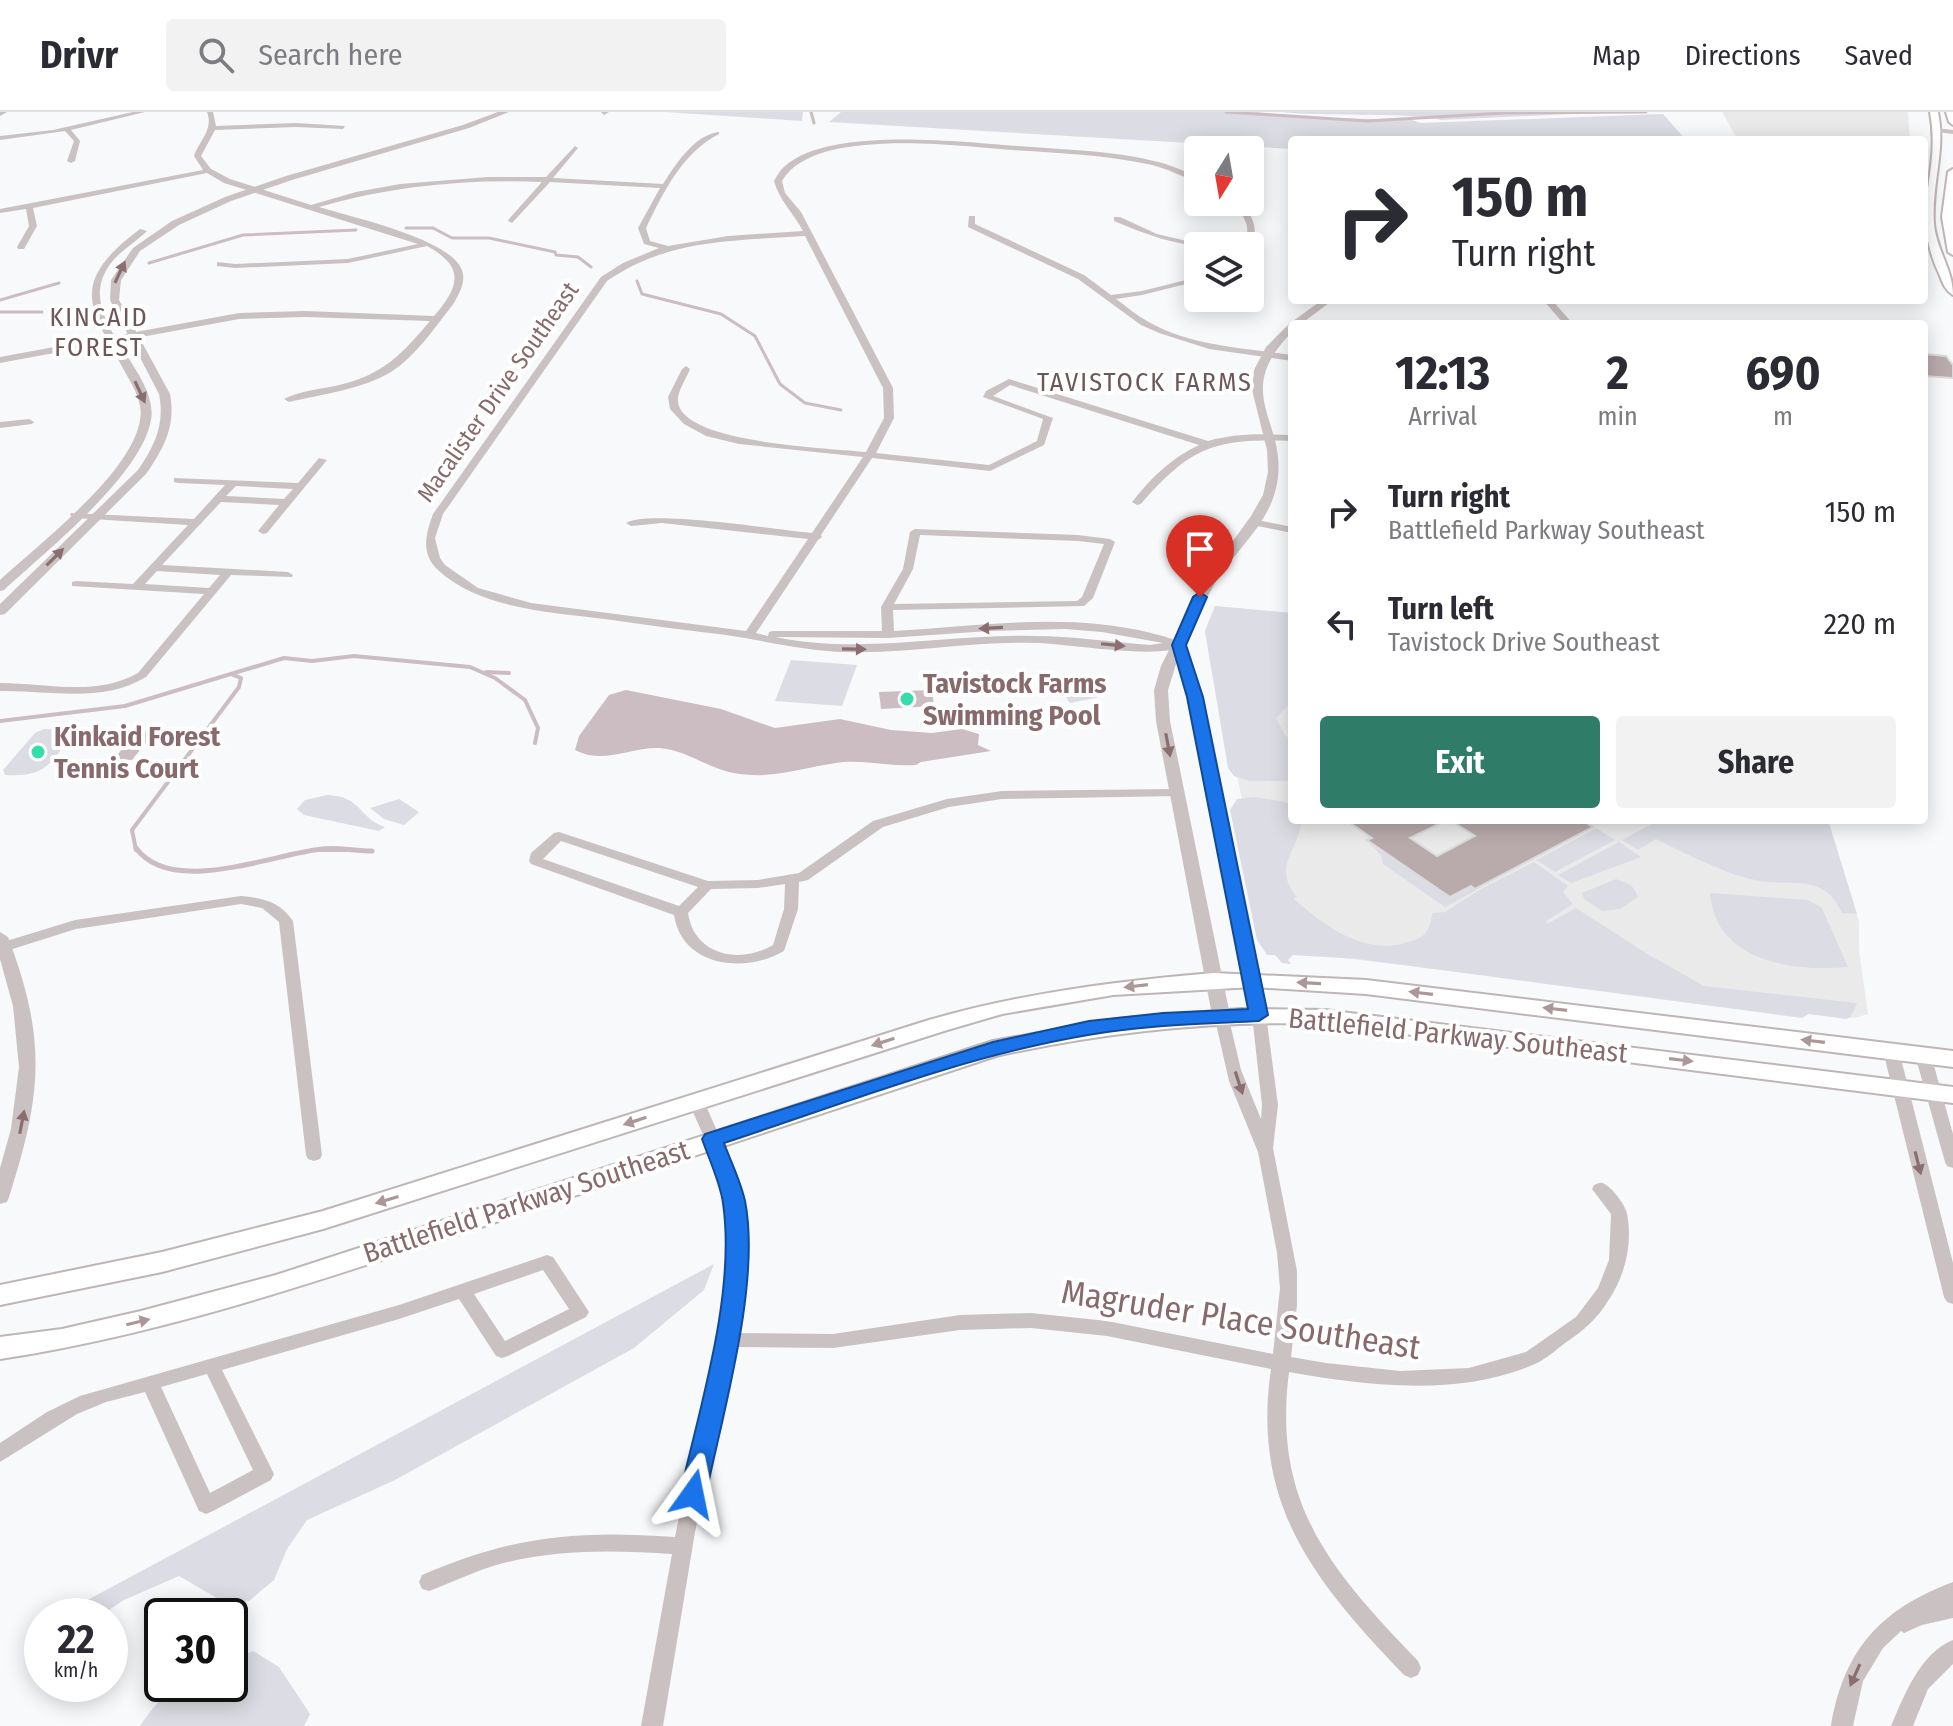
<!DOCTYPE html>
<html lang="en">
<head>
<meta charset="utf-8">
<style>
	:root { --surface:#fff; --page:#f2f2f3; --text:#2b2b33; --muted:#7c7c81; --line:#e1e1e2; --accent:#2f7c69 }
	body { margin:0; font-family:"Fira Sans Condensed",sans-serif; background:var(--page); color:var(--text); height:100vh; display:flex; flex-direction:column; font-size:30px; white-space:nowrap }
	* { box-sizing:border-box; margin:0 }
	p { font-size:26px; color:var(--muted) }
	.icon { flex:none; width:44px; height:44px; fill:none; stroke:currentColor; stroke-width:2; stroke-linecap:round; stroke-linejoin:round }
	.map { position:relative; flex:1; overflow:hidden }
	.panel { position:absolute; left:1288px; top:208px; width:640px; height:504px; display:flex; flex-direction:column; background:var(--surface); border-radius:8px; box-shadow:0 4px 20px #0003 }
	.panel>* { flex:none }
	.hud { position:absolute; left:1288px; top:24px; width:640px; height:168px; border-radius:8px; box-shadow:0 4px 20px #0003; background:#fff; color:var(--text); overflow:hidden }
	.needle { width:52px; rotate:191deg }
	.buttons { position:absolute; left:1184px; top:24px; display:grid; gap:16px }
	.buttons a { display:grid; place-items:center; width:80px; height:80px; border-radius:8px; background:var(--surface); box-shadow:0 4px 20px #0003; font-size:40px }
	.speed { position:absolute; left:24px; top:1486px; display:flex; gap:16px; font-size:40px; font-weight:700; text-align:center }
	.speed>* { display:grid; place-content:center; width:104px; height:104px; border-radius:50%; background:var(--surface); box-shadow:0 4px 20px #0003; line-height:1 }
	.speed small { font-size:20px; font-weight:400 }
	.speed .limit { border:4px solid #111; border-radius:12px; background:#fff; color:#111 }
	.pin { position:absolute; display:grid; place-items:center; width:68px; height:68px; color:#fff; margin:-82px -34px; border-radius:50% 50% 50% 0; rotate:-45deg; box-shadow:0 0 8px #0007 }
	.pin .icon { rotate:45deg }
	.me { position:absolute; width:88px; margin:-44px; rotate:12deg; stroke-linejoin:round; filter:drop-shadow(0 0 6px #0008) }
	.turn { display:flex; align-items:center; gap:28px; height:168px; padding:0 32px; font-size:36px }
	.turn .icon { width:104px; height:104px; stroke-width:2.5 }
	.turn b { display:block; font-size:56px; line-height:68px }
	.eta { display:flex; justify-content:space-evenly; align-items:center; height:136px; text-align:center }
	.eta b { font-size:48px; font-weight:700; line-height:56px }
	.action { display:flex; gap:16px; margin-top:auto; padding:16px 32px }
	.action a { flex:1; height:92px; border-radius:8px; background:var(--accent); color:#fff; font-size:32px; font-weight:700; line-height:92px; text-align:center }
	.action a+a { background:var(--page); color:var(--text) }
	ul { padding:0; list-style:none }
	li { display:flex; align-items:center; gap:24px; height:112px; padding:0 32px }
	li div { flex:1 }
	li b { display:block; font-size:30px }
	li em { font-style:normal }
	header { display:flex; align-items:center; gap:48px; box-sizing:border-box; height:112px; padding:0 40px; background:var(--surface); border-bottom:2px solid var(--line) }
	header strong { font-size:38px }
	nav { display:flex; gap:44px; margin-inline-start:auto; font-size:28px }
	.search { width:560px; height:72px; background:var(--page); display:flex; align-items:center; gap:20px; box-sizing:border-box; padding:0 28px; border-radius:8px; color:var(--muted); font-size:30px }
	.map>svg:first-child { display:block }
</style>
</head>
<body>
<header>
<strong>Drivr</strong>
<div class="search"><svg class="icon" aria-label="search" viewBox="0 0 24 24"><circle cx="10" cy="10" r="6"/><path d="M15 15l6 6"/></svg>Search here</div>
<nav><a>Map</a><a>Directions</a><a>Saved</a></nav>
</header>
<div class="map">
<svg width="1953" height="1614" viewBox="0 0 1953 1614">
	<rect width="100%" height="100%" fill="#f8f9fa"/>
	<g fill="#ebeaeb">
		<polygon points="1722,0 1908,0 1910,28 1738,28"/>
		<polygon points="1215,494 1292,501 1292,708 1828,708 1859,810 1859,839 1868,902 1854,906 1284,839 1265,783 1210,551 1205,519"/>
	</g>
	<g fill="#dcdce4">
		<polygon points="666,0 803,0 802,9"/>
		<polygon points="841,0 1258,0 1298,5 1412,8 1421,11 1663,2 1686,28 1292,28 1292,37 829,10"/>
		<path d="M1283 0H1615L1441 8C1414 0 1320 5 1283 0Z"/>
		<polygon points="1215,494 1292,501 1292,590 1276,606 1285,623 1292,629 1292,669 1249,669 1234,664 1228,656 1205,519"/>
		<polygon points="791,548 857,553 842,594 775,589"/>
		<polygon points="1084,564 1099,585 1070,591 1055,570"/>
		<path d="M44 617 70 618 74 622C48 652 48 665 5 663L3 658 35 621Z"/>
		<path d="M327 683C362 684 358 706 385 715L379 719 304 703 297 697 305 688Z"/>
		<path d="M1254 685 1286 690 1292 696V708H1299L1301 712C1297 741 1272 755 1297 785L1293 786C1323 813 1363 843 1405 831 1413 829 1423 826 1427 819 1430 814 1431 806 1433 801L1445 800 1479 778 1534 750 1568 774 1563 780 1573 792 1546 809 1547 812 1576 796 1646 841 1704 874 1857 891 1851 905 1846 907 1809 902 1802 906 1358 847 1293 843 1288 848 1291 852 1282 851 1275 843H1267L1257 828 1230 698 1237 687Z"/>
		<polygon points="399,687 419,700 404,713 384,707 370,696"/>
		<path d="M1647 708H1828L1857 802 1842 801C1823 759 1791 776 1755 768 1725 762 1684 741 1656 727L1638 738 1622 728 1652 712Z"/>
		<polygon points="1596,716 1615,728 1555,760 1536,748"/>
		<polygon points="1619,730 1641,745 1571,771 1558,763"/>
		<polygon points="1369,731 1451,786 1472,775 1477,778 1445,795 1383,752 1381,743"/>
		<path d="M1616 767C1628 771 1634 773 1638 785L1620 797 1602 799 1584 787 1582 781Z"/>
		<path d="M1710 781 1808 788 1822 796 1848 855C1793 860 1715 850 1710 781Z"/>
		<polygon points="714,1152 704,1178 634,1236 395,1368 307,1408 287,1437 274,1468 249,1489 227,1492 179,1464 124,1488 100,1504 65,1504 80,1492"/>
		<path d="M253 1539 279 1555 310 1602 304 1614H140C169 1571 181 1572 230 1572V1548Z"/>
	</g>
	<g fill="#ccbdc2">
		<path d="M626 578 721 597 775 616 840 607 891 618 932 621 962 617 979 622 978 633 991 639 921 650 916 653C891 655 867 648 843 650 808 654 776 667 740 662 711 659 688 638 659 636 631 635 603 653 575 638L579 624 609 583Z"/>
		<polygon points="932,578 934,594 881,597 879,580"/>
		<polygon points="101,616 155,619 132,648 114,647 123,636 87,634"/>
	</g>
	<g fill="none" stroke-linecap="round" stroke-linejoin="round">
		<g stroke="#ccbdc2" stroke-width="3">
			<polyline points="811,0 814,11"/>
			<polyline points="1226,0 1367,9 1504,1 1646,0"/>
			<polyline points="406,116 433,116 452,126 489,126 555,140 556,143 578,145 591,155"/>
			<polyline points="149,151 243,123 356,118"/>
			<polyline points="637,169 642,182 721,202 755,224 780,272 805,291 841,298"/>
			<polyline points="0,188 59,171"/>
			<polyline points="0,200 42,200"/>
		</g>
		<g stroke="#ccbdc2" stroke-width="4">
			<polyline points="486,560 509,561"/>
			<polyline points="0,609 125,594 284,546 312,549 354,544 470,555 495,566 525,588 538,616 535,631"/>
			<polyline points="136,738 132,718 239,575 241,566 233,563"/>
			<polyline points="312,738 359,738"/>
		</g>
		<path stroke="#ccbdc2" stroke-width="5" d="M136 736C172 785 272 742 322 737 338 735 355 739 372 739"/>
	</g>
	<g fill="#b9aaac" stroke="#dadbdc" stroke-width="2">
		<polygon points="1924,242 1946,244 1953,253 1953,266 1924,264"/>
		<polygon points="1346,708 1447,708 1410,726 1437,744 1475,724 1450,708 1582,708 1593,715 1475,777 1471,774 1450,785 1367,728 1372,726"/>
	</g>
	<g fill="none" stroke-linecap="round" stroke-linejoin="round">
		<defs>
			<g id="secondary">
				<path d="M1930 0H1938C1946 39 1931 73 1934 112 1936 137 1953 158 1953 183 1946 179 1943 172 1940 164 1908 97 1942 63 1930 0Z"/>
				<polygon points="1946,0 1953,0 1953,13 1949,10"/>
				<polygon points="1953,57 1953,143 1948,140 1942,105 1948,60"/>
			</g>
			<g id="primary">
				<path d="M1214 861 1366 868 1953 939V955L1366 882 1253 875 1113 883 1002 902 944 919 323 1117 162 1160 0 1193V1173L162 1140 323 1099 929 908C1023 881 1117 869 1214 861Z"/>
				<path d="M1241 897 1325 898 1953 975V991L1325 912C1213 908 1105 920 996 944 823 1001 651 1058 478 1116 321 1168 164 1222 0 1247V1225L62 1217 141 1199 276 1163 993 929 1117 907Z"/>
			</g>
		</defs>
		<use href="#secondary" stroke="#c0b6b7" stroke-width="4"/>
		<use href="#primary" stroke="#beb5b6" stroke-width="4"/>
		<g fill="#cac1c2" fill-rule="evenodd">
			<polygon points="0,0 7,0 0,4"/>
			<polygon points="133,0 145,0 71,18 80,29 75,49 71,51 67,49 74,29 65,19 0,28 0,24 53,18"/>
			<path d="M207 0H213L216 14 296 11 345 14 343 17 296 15 215 18 201 44 211 57 230 67 311 93 356 80 400 72 488 65H546L575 34 578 36 553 66 663 72C676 52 694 23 719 20V22C682 41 663 81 646 116L650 129 668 134 728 124 803 119C794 102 779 88 774 69 777 64 780 58 785 54 830 14 961 30 1018 34 1065 38 1113 38 1158 50 1172 53 1185 60 1198 65V70C1183 65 1168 57 1152 53 1107 43 1060 41 1013 38 959 34 813 14 782 69L785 81 801 100 893 276 894 306 876 341 989 353 1037 329 1043 307 983 285 986 279 1009 267 1208 329C1236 321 1264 322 1292 323V329C1216 326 1191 334 1141 392L1137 393 1132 390C1151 366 1171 346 1199 333L1010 273 993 284 1053 306 1044 333 990 359 872 346 821 423 822 425 818 428 756 521 768 524 769 520 773 519H882L881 495 903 457 910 420 915 417 1078 423 1110 427 1115 430 1093 486 1084 494 893 498 894 519C978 514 1067 500 1151 521 1163 524 1175 527 1185 533 1162 549 1066 531 1034 531 972 529 909 542 846 540 805 539 766 529 726 523 685 518 645 513 605 507 551 500 480 497 438 458 420 441 426 422 433 402L601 165 623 151 659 136 644 132 638 116 660 76 550 70 512 111 508 109 509 107 542 70C466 67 392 74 319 95 351 105 447 126 461 156 467 168 460 180 454 191 436 214 416 244 391 260 360 278 323 282 289 290L284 287C299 279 322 277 339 273 383 263 402 242 430 209L305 205 239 207 0 251V245L239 201 305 199 434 204C460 174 465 155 427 134L348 151 235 156 217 154V150L235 152 348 147 418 132 224 71 207 61 33 96 37 114 24 137H18L17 135 29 114 26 97 0 101V97L203 58 194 44C199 28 214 18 207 0ZM805 124 883 276 884 306 866 340C834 336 673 332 678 286 679 277 687 265 690 257L686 254 682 257 668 285 670 297 684 312 706 324 739 332 863 345 812 421C778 418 649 397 626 411L631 414 662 411 808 427 746 519 531 491 478 476 445 453 440 446 435 426 443 402 607 169C670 126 733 129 805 124ZM920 423 1078 429 1104 432 1082 485 1077 489 894 492 913 457ZM1065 517 1102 520 1163 531 1150 533C1111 530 1072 524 1033 524 948 522 861 543 776 525L888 526 989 519Z"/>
			<polygon points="601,0 609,0 604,3"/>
			<path d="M1231 90H1239C1254 104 1259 117 1251 136L1244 134C1252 115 1245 104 1231 90Z"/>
			<path d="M969 104H975V112L1084 163 1111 183 1142 179 1198 165V169L1142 183 1116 187C1126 194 1136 203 1147 209 1189 234 1244 236 1292 243V249L1209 237 1159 221 1141 213 1078 167 968 115Z"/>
			<path d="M1114 105H1120L1157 122 1208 134C1176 134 1145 122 1114 109Z"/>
			<polygon points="1543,188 1552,188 1573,212 1564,212"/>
			<polygon points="29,307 34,310 32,312 0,316 0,310"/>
			<path d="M319 346 327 348 267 421 263 422 258 419 279 393 221 390 162 453 288 460 293 463 292 465 231 463 146 565C102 592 49 578 0 579V571C46 571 96 585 138 561L204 482 72 474V470L76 469 133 472 188 413 75 406 70 403 71 401 194 407 225 373 178 371 174 370V366L298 371ZM236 374 293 377 284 387 226 384ZM157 459 220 463 209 476 145 472Z"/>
			<polygon points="1252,407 1292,415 1292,421 1248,412 1247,410"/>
			<path d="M1176 677 1182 681 1181 684 1002 687 949 695 883 715 808 768 799 770 798 797 784 839C745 862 682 855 674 803L531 752 529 749 531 741 554 721 559 720 708 769 758 768 799 761 873 709 947 687 1002 679ZM561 729 698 775 679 794 543 747ZM785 772 784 797 773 833C739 853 694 843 688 801L711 777 758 776Z"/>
			<path d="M241 784C263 786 280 790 293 809L322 1043 320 1047 314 1049 308 1047 306 1043 279 810 262 796 241 792 76 817 0 841V831L75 808Z"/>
			<path d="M1221 898 1228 903 1241 958 1261 1007 1262 993 1252 903 1259 898 1266 903 1278 993 1273 1036 1297 1159V1193L1291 1245 1326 1251 1400 1259 1469 1256 1526 1240 1576 1205 1598 1176 1609 1148 1611 1102 1592 1077 1594 1073C1599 1071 1601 1069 1606 1073 1613 1077 1626 1094 1627 1102 1633 1132 1625 1164 1608 1189 1597 1207 1583 1219 1565 1231 1556 1238 1546 1247 1535 1252 1459 1285 1368 1274 1289 1260 1272 1393 1332 1459 1418 1549L1421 1556 1418 1563 1411 1566 1404 1563C1315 1470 1251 1393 1271 1257L1107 1224 1031 1216 960 1218 833 1236 735 1235 695 1420 663 1614H641L672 1442C612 1438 551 1437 493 1454 471 1461 450 1471 429 1479L422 1477 419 1470 422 1463C514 1424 575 1418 675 1425 683 1384 692 1344 701 1305 718 1235 740 1158 725 1086 718 1052 702 1021 688 989L690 985H702L704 989C716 1018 731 1046 739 1077 752 1123 745 1174 737 1221L833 1222 960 1203 1031 1201 1107 1209 1273 1242 1280 1176 1277 1141 1258 1040 1229 969 1214 903Z"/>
			<polygon points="1891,934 1896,935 1899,939 1953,1151 1953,1192 1947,1190 1944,1185 1883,939 1886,935"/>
			<polygon points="1923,938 1928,939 1931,943 1953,1022 1953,1056 1947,1054 1945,1050 1915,943 1918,939"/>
			<path d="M547 1143 553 1145 589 1200 586 1205 508 1244 502 1246 496 1244 459 1187 399 1207 222 1258 274 1362 271 1368 213 1399 206 1402 199 1399 145 1280 106 1290 77 1302 0 1350V1331L47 1300 80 1284 399 1193ZM543 1158 569 1197 505 1229 474 1182ZM207 1262 253 1358 210 1381 161 1275Z"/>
			<path d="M1953 1470V1506L1922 1513 1904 1521 1901 1519 1883 1536 1863 1569 1853 1614H1831C1844 1537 1881 1497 1953 1470Z"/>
			<path d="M1953 1528V1552L1928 1577 1913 1614H1891C1904 1584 1920 1541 1953 1528Z"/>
		</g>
		<g fill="#cac1c2" fill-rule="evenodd">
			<path d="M498 0H509L469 16 292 68 231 89 179 113 140 139 121 168 119 188 170 282C176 314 164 336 146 362L5 502 0 503V492L138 358C155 333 165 312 159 282L110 188 111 168 133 136 172 109 225 85 286 64 463 13Z"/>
			<polygon points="1936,16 1953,18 1953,22 1936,20"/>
			<path d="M140 117 147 119C136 130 121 138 111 151 69 206 160 257 151 308 141 364 46 439 4 478L0 479V468C39 432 132 361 140 308 143 293 136 280 129 267 92 198 64 174 140 117Z"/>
			<path d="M1322 188H1333L1301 212H1292V220C1227 286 1294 311 1275 380 1267 412 1236 439 1218 466 1205 487 1196 511 1185 533L1202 585 1268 903 1265 907H1253L1250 903 1188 585 1177 549 1168 578 1170 609 1230 903 1221 909 1212 903 1156 609 1154 578 1161 554 1202 472 1251 404 1263 383 1268 360 1267 338 1252 278 1254 258 1266 235 1289 212Z"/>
			<path d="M0 820 8 825C47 928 42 982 9 1085L7 1090 0 1092V1056L11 1017 19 955 13 894 0 847Z"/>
		</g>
		<use href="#secondary" fill="#fff" fill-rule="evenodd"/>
		<use href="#primary" fill="#fff" fill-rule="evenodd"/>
	</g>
	<defs><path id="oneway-solid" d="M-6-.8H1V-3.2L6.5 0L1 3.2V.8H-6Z" transform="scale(2)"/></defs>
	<g fill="#8b6e70">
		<use href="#oneway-solid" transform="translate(120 160) rotate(-65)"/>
		<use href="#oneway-solid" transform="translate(140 280) rotate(65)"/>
		<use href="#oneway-solid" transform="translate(55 445) rotate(-45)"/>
		<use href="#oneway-solid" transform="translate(991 516) rotate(177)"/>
		<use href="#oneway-solid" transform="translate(1113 533) rotate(6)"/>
		<use href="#oneway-solid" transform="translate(854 537) rotate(1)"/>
		<use href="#oneway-solid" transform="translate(1168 633) rotate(79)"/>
		<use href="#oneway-solid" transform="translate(1239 971) rotate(72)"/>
		<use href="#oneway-solid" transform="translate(22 1010) rotate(-79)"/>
		<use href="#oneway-solid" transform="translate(1918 1051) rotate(76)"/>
		<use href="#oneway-solid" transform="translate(1855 1563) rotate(114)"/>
	</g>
	<g fill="#ac9798">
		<use href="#oneway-solid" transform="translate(1309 871) rotate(-177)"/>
		<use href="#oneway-solid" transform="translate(1136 874) rotate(173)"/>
		<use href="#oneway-solid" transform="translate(1421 881) rotate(-173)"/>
		<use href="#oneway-solid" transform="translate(1555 897) rotate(-173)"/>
		<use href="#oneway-solid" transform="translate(1813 929) rotate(-173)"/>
		<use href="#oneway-solid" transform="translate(883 930) rotate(162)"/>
		<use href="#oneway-solid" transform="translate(1681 948) rotate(7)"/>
		<use href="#oneway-solid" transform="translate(635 1009) rotate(162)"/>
		<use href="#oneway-solid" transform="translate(387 1088) rotate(163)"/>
		<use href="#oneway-solid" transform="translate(138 1210) rotate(-13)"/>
	</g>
	<path fill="#1a73e8" stroke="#114b97" stroke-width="2" d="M1200 480 1207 485 1186 533 1203 585 1268 903 1259 909C1202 912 1144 913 1088 923 964 944 843 992 724 1031 731 1050 741 1070 745 1089 761 1170 723 1300 706 1382L702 1390 693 1393 684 1390 680 1382C700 1294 736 1181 723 1091 720 1070 709 1047 702 1027L705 1022 993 930 1089 909 1163 901 1248 897 1187 585 1172 533 1193 485Z"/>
	<g fill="#33deac" stroke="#fff" stroke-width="3">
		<circle cx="907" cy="587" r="8"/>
		<circle cx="38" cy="640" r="8"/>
	</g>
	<g text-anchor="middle" stroke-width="8" stroke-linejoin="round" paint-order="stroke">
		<g font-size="24" fill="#886a6c" stroke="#fff">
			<text transform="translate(498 280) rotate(-55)" y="8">Macalister Drive Southeast</text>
		</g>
		<g font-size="26" letter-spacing="2" fill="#6d5859" stroke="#fff">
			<text x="99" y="214">KINCAID<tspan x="99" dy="30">FOREST</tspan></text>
			<text x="1145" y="279">TAVISTOCK FARMS</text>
		</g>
		<g font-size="28" font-weight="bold" fill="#886a6c" stroke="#fff" text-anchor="start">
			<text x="923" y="581">Tavistock Farms<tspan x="923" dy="32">Swimming Pool</tspan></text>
			<text x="54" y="634">Kinkaid Forest<tspan x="54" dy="32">Tennis Court</tspan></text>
		</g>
		<g font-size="28" fill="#886a6c" stroke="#fff">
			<text transform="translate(1458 923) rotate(6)" y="10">Battlefield Parkway Southeast</text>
			<text transform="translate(526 1089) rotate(-18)" y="10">Battlefield Parkway Southeast</text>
		</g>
		<g font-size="34" fill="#886a6c" stroke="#fff">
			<text transform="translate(1241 1207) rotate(9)" y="12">Magruder Place Southeast</text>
		</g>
	</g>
</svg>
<div class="buttons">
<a><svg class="needle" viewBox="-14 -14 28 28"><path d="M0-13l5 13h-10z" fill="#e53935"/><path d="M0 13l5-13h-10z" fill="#7c7c81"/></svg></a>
<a><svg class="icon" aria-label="layers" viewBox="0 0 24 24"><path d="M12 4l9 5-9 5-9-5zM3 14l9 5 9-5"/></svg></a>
</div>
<div class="speed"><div>22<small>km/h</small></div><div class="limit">30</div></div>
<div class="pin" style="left:1200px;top:485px;background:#d93025"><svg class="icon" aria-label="arrive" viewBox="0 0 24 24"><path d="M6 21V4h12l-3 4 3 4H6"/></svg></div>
<svg class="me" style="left:693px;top:1382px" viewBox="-20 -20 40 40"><path d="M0-17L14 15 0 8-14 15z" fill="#1a73e8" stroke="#fff" stroke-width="4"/></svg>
<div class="hud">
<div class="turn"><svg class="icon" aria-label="right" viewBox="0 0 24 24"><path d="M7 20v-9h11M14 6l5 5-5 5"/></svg><div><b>150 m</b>Turn right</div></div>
</div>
<section class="panel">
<div class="eta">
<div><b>12:13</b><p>Arrival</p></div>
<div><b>2</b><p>min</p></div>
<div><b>690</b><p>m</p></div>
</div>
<ul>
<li><svg class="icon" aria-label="right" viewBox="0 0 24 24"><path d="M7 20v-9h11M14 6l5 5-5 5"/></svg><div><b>Turn right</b><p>Battlefield Parkway Southeast</p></div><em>150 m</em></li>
<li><svg class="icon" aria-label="left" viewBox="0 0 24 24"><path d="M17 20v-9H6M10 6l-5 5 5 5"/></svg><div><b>Turn left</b><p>Tavistock Drive Southeast</p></div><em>220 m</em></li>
</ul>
<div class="action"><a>Exit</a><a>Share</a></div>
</section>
</div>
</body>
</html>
